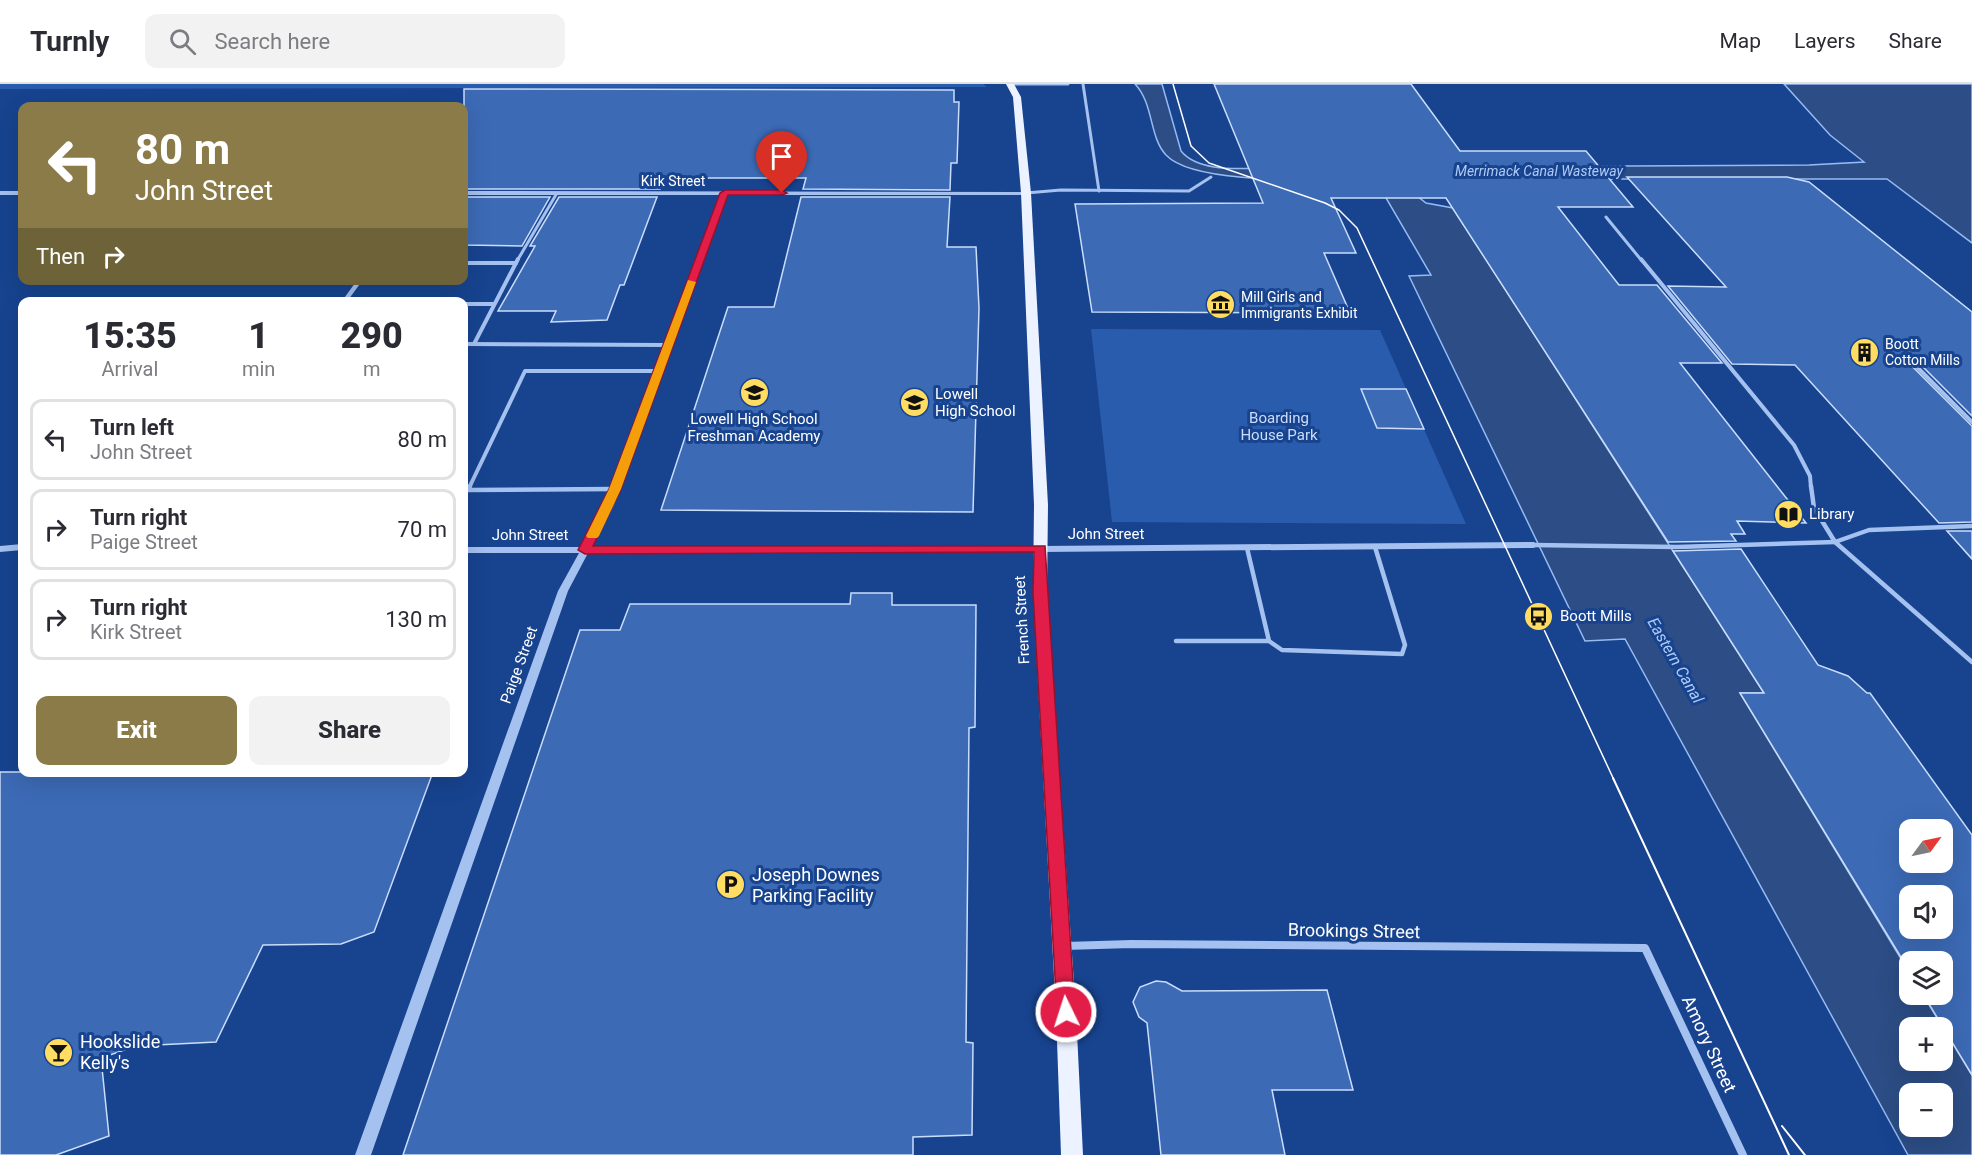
<!DOCTYPE html>
<html lang="en">
<head>
<meta charset="utf-8">
<style>
	:root { --surface:#fff; --page:#f2f2f3; --text:#2b2b33; --muted:#7c7c81; --line:#e1e1e2; --accent:#8a7b48 }
	body { margin:0; font-family:Roboto,sans-serif; background:var(--page); color:var(--text); height:100vh; display:flex; flex-direction:column; font-size:22px; white-space:nowrap }
	* { box-sizing:border-box; margin:0 }
	p { font-size:20px; color:var(--muted) }
	.icon { flex:none; width:33px; height:33px; fill:none; stroke:currentColor; stroke-width:2; stroke-linecap:round; stroke-linejoin:round }
	.map { position:relative; flex:1; overflow:hidden }
	.details { position:absolute; left:18px; top:213px; width:450px; height:480px; display:flex; flex-direction:column; background:var(--surface); border-radius:12px; box-shadow:0 6px 24px #0002 }
	.details>* { flex:none }
	.banner { position:absolute; left:18px; top:18px; width:450px; height:183px; border-radius:12px; box-shadow:0 6px 24px #0002; background:#8a7b48; color:#fff; overflow:hidden }
	.needle { width:39px; rotate:57deg }
	.tools { position:absolute; left:1899px; top:735px; display:grid; gap:12px }
	.tools a { display:grid; place-items:center; width:54px; height:54px; border-radius:12px; background:var(--surface); box-shadow:0 6px 24px #0002; font-size:30px }
	.pin { position:absolute; display:grid; place-items:center; width:51px; height:51px; color:#fff; margin:-62px -26px; border-radius:50% 50% 50% 0; rotate:-45deg; box-shadow:0 0 6px #0007 }
	.pin .icon { rotate:45deg }
	.me { position:absolute; width:66px; margin:-33px; rotate:356deg; stroke-linejoin:round; filter:drop-shadow(0 0 4px #0008) }
	.turn { display:flex; align-items:center; gap:21px; height:126px; padding:0 18px; font-size:27px }
	.turn .icon { width:78px; height:78px; stroke-width:2.5 }
	.turn b { display:block; font-size:42px; line-height:51px }
	.then { display:flex; align-items:center; height:57px; padding:0 18px; background:#0003; gap:12px; font-size:22px }
	.eta { display:flex; justify-content:space-evenly; align-items:center; height:102px; text-align:center }
	.eta b { font-size:36px; font-weight:800; line-height:42px }
	.cta { display:flex; gap:12px; margin-top:auto; padding:12px 18px }
	.cta a { flex:1; height:69px; border-radius:12px; background:var(--accent); color:#fff; font-size:24px; font-weight:800; line-height:69px; text-align:center }
	.cta a+a { background:var(--page); color:var(--text) }
	ul { padding:0; list-style:none }
	li { display:flex; align-items:center; gap:18px; height:81px; margin:0 12px 9px; padding:0 6px; border:3px solid var(--line); border-radius:12px }
	li div { flex:1 }
	li b { display:block; font-size:22px }
	li em { font-style:normal }
	header { display:flex; align-items:center; gap:36px; box-sizing:border-box; height:84px; padding:0 30px; background:var(--surface); border-bottom:2px solid var(--line) }
	header strong { font-size:28px }
	nav { display:flex; gap:33px; margin-inline-start:auto; font-size:21px }
	.search { width:420px; height:54px; background:var(--page); display:flex; align-items:center; gap:15px; box-sizing:border-box; padding:0 21px; border-radius:12px; color:var(--muted); font-size:22px }
	.map>svg:first-child { display:block }
</style>
</head>
<body>
<header>
<strong>Turnly</strong>
<div class="search"><svg class="icon" aria-label="search" viewBox="0 0 24 24"><circle cx="10" cy="10" r="6"/><path d="M15 15l6 6"/></svg>Search here</div>
<nav><a>Map</a><a>Layers</a><a>Share</a></nav>
</header>
<div class="map">
<svg width="1972" height="1071" viewBox="0 0 1972 1071">
	<rect width="100%" height="100%" fill="#17438f"/>
	<g fill="#2a5cad">
		<polygon points="0,0 983,0 987,3 0,5"/>
		<polygon points="1091,245 1380,246 1466,440 1112,438"/>
	</g>
	<path fill="#2c4d85" stroke="#96bbf2" stroke-width="1.5" fill-rule="evenodd" d="M1135 0H1162L1181 67C1199 89 1241 84 1266 84L1809 81 1864 78 1830 51 1784 0H1972V159L1887 95H1410L1402 100 1426 119 1453 124 1764 609H1740L1909 888 1910 910 1923 911 1972 991V1071H1908L1625 555 1585 557 1409 192 1431 191 1375 95C1330 94 1196 103 1166 71 1149 53 1154 20 1135 0ZM1910 944H1942V976H1910ZM1910 1010H1942V1042H1910Z"/>
	<g fill="#3c6ab5" stroke="#caddfb" stroke-width="1.5" fill-rule="evenodd">
		<polygon points="1214,0 1411,0 1460,67 1586,67 1633,123 1558,123 1619,201 1657,201 1722,279 1680,279 1806,439 1737,437 1745,450 1731,450 1736,457 1668,458 1446,114 1331,114 1356,169 1324,169 1350,229 1092,228 1075,120 1263,119"/>
		<polygon points="464,5 954,6 954,18 959,18 957,79 951,79 950,106 803,105 806,94 664,94 660,105 464,105"/>
		<polygon points="1627,93 1787,93 1809,98 1972,228 1972,332 1918,278 1913,277 1911,281 1972,342 1972,438 1939,439 1795,281 1732,280 1668,202 1726,203"/>
		<polygon points="464,113 550,113 522,162 464,161"/>
		<polygon points="559,113 657,113 624,201 620,201 607,236 551,238 556,227 498,227 535,162 530,162"/>
		<polygon points="801,113 950,113 947,163 976,163 979,224 973,428 661,426 728,223 774,223"/>
		<polygon points="1361,305 1406,305 1424,345 1377,344"/>
		<polygon points="1947,447 1972,447 1972,475"/>
		<path d="M1741 465 1818 581 1848 592 1867 609H1870L1972 751V991L1923 910H1942V878H1910V888L1740 609H1764L1673 467ZM1910 746H1942V778H1910ZM1910 812H1942V844H1910Z"/>
		<polygon points="851,509 892,509 892,521 976,521 975,643 969,644 966,958 973,959 972,1051 913,1053 913,1071 403,1071 580,546 620,546 630,520 850,520"/>
		<polygon points="0,688 433,688 374,848 341,860 263,861 216,958 136,962 101,974 109,1052 56,1071 0,1071"/>
		<polygon points="1156,897 1166,898 1182,907 1327,906 1353,1006 1272,1006 1285,1071 1161,1071 1147,939 1139,933 1133,918 1140,903"/>
	</g>
	<g fill="none" stroke-linecap="round" stroke-linejoin="round">
		<g stroke="#a4c1ef" stroke-width="3">
			<polyline points="1011,0 1068,0"/>
			<polyline points="1083,0 1099,107"/>
			<polyline points="1026,109 1061,106 1189,107 1211,93"/>
			<polyline points="1606,133 1642,177"/>
			<polyline points="517,177 557,109"/>
		</g>
		<g stroke="#a4c1ef" stroke-width="4">
			<polyline points="1641,175 1794,361 1810,392 1811,404"/>
			<polyline points="464,179 516,179"/>
			<polyline points="464,220 494,220"/>
			<polyline points="464,260 668,261"/>
			<polyline points="474,260 518,175"/>
			<polyline points="1915,281 1972,338"/>
			<polyline points="469,404 525,287 659,287"/>
		</g>
		<g stroke="#a4c1ef" stroke-width="4.5">
			<polyline points="470,402 468,406 614,405"/>
			<polyline points="1811,402 1814,424 1835,458 1972,578"/>
			<polyline points="1533,461 1677,463 1835,458 1869,446 1972,442"/>
			<polyline points="1247,464 1269,557 1282,566 1402,570 1405,561 1375,463"/>
			<polyline points="1176,557 1269,557"/>
		</g>
		<polyline stroke="#a4c1ef" stroke-width="4.5" points="344,218 360,196"/>
		<polyline stroke="#a4c1ef" stroke-width="6" points="1041,465 1533,461"/>
		<polyline stroke="#a4c1ef" stroke-width="8" points="1065,862 1131,860 1645,864 1743,1071"/>
		<g fill="#a4c1ef" fill-rule="evenodd">
			<rect x="0" y="107" width="22" height="4"/>
			<polygon points="464,107 1028,108 1029,109 1026,111 728,111 614,421 592,463 1040,462 1045,465 1040,468 588,469 568,507 371,1071 355,1071 558,507 579,469 464,469 464,463 582,463 604,421 721,111 464,111"/>
			<polygon points="22,460 22,466 0,468 0,462"/>
		</g>
		<polygon fill="#ecf2ff" fill-rule="evenodd" points="1006,0 1014,0 1021,13 1031,109 1048,421 1047,509 1076,928 1083,1071 1061,1071 1056,928 1033,509 1034,421 1021,109 1013,13"/>
		<polyline stroke="#fff" stroke-width="1.5" points="1173,0 1191,62 1209,79 1325,119 1339,126 1357,144 1614,696"/>
		<g stroke="#fff" stroke-width="2">
			<polyline points="1613,694 1789,1071"/>
			<polyline points="1782,1042 1805,1071"/>
		</g>
	</g>
	<polygon fill="#e11d48" stroke="#92132f" stroke-width="1.5" points="725,106 782,106 787,109 782,111 728,111 621,405 593,462 1045,462 1075,928 1073,933 1066,935 1060,933 1057,928 1033,509 1034,468 585,470 578,466 609,405 720,109"/>
	<polygon fill="#f59e0b" points="688,196 696,198 621,405 599,452 597,454 588,454 586,452 609,405"/>
	<defs>
		<symbol id="museum-disc" viewBox="-11 -11 22 22"><circle r="9.5" fill="#ffdc62" stroke="#17438f"/><path d="M0-6L6-3V-2H-6V-3ZM-5-1h2V3h-2ZM-1-1h2V3h-2ZM3-1h2V3H3ZM-6 4H6V6H-6Z" fill="#111"/></symbol>
		<symbol id="building-disc" viewBox="-11 -11 22 22"><circle r="9.5" fill="#ffdc62" stroke="#17438f"/><path d="M-4-6H4V6H1V3H-1V6H-4ZM-2.5-4.3h1.7v1.8h-1.7ZM.8-4.3h1.7v1.8H.8ZM-2.5-1h1.7V.8h-1.7ZM.8-1h1.7V.8H.8Z" fill="#111"/></symbol>
		<symbol id="school-disc" viewBox="-11 -11 22 22"><circle r="9.5" fill="#ffdc62" stroke="#17438f"/><path d="M0-5L7-2L0 1L-7-2ZM-4 1L0 2.5L4 1V4Q0 6-4 4Z" fill="#111"/></symbol>
		<symbol id="library-disc" viewBox="-11 -11 22 22"><circle r="9.5" fill="#ffdc62" stroke="#17438f"/><path d="M-6-4Q-3-5.5-.7-3.5V5Q-3 3-6 4ZM6-4Q3-5.5 .7-3.5V5Q3 3 6 4Z" fill="#111"/></symbol>
		<symbol id="bus-disc" viewBox="-11 -11 22 22"><circle r="9.5" fill="#ffdc62" stroke="#17438f"/><path d="M-5-6H5V4H4V6H2V4H-2V6H-4V4H-5ZM-3.5-4V0h7V-4ZM-3.5 1.2v1.5H-2V1.2ZM2 1.2v1.5H3.5V1.2Z" fill="#111"/></symbol>
		<symbol id="parking-disc" viewBox="-11 -11 22 22"><circle r="9.5" fill="#ffdc62" stroke="#17438f"/><path d="M-3.5-5.5H1a3.5 3.5 0 0 1 0 7H-1V5.5H-3.5ZM-1-3.4V-.6H.8a1.4 1.4 0 0 0 0-2.8Z" fill="#111"/></symbol>
		<symbol id="bar-disc" viewBox="-11 -11 22 22"><circle r="9.5" fill="#ffdc62" stroke="#17438f"/><path d="M-6-5H6L.8 .8V4.5H3.5V6h-7V4.5H-.8V.8Z" fill="#111"/></symbol>
	</defs>
	<g fill-rule="evenodd">
		<use href="#museum-disc" x="1204" y="204" width="33" height="33"/>
		<use href="#building-disc" x="1848" y="252" width="33" height="33"/>
		<use href="#school-disc" x="738" y="292" width="33" height="33"/>
		<use href="#school-disc" x="898" y="302" width="33" height="33"/>
		<use href="#library-disc" x="1772" y="414" width="33" height="33"/>
		<use href="#bus-disc" x="1522" y="516" width="33" height="33"/>
		<use href="#parking-disc" x="714" y="784" width="33" height="33"/>
		<use href="#bar-disc" x="42" y="952" width="33" height="33"/>
	</g>
	<g text-anchor="middle" stroke-width="6" stroke-linejoin="round" paint-order="stroke">
		<g font-size="14" font-style="italic" fill="#b0cbf6" stroke="#17438f">
			<text x="1539" y="92">Merrimack Canal Wasteway</text>
		</g>
		<g font-size="14" fill="#fff" stroke="#17438f">
			<text x="673" y="102">Kirk Street</text>
		</g>
		<g font-size="14" fill="#fff" stroke="#17438f" text-anchor="start">
			<text x="1241" y="218">Mill Girls and<tspan x="1241" dy="16">Immigrants Exhibit</tspan></text>
			<text x="1885" y="265">Boott<tspan x="1885" dy="16">Cotton Mills</tspan></text>
		</g>
		<g font-size="15" fill="#fff" stroke="#17438f" text-anchor="start">
			<text x="935" y="315">Lowell<tspan x="935" dy="17">High School</tspan></text>
			<text x="754" y="340" text-anchor="middle">Lowell High School<tspan x="754" dy="17">Freshman Academy</tspan></text>
			<text x="1809" y="435">Library</text>
			<text x="1560" y="537">Boott Mills</text>
		</g>
		<g font-size="15" fill="#caddfb" stroke="#17438f">
			<text x="1279" y="339">Boarding<tspan x="1279" dy="17">House Park</tspan></text>
		</g>
		<g font-size="15" fill="#fff" stroke="#17438f">
			<text x="1106" y="455">John Street</text>
			<text x="530" y="456">John Street</text>
			<text transform="translate(1022 536) rotate(-93)" y="5">French Street</text>
			<text transform="translate(519 581) rotate(-70)" y="5">Paige Street</text>
		</g>
		<g font-size="16" font-style="italic" fill="#b0cbf6" stroke="#17438f">
			<text transform="translate(1676 576) rotate(60)" y="6">Eastern Canal</text>
		</g>
		<g font-size="18" fill="#fff" stroke="#17438f" text-anchor="start">
			<text x="752" y="797">Joseph Downes<tspan x="752" dy="21">Parking Facility</tspan></text>
			<text x="80" y="964">Hookslide<tspan x="80" dy="21">Kelly's</tspan></text>
		</g>
		<g font-size="18" fill="#fff" stroke="#17438f">
			<text transform="translate(1354 847) rotate(1)" y="6">Brookings Street</text>
			<text transform="translate(1709 960) rotate(65)" y="6">Amory Street</text>
		</g>
	</g>
</svg>
<div class="tools">
<a><svg class="needle" viewBox="-14 -14 28 28"><path d="M0-13l5 13h-10z" fill="#e53935"/><path d="M0 13l5-13h-10z" fill="#7c7c81"/></svg></a>
<a><svg class="icon" aria-label="sound" viewBox="0 0 24 24"><path d="M4 9h4l5-4v14l-5-4H4zM17 9q2 3 0 6"/></svg></a>
<a><svg class="icon" aria-label="layers" viewBox="0 0 24 24"><path d="M12 4l9 5-9 5-9-5zM3 14l9 5 9-5"/></svg></a>
<a>+</a>
<a>−</a>
</div>
<div class="pin" style="left:782px;top:109px;background:#d93025"><svg class="icon" aria-label="arrive" viewBox="0 0 24 24"><path d="M6 21V4h12l-3 4 3 4H6"/></svg></div>
<svg class="me" style="left:1066px;top:928px" viewBox="-20 -20 40 40"><circle r="17" fill="#e11d48" stroke="#fff" stroke-width="3"/><path d="M0-11L8 9 0 5-8 9z" fill="#fff"/></svg>
<div class="banner">
<div class="turn"><svg class="icon" aria-label="left" viewBox="0 0 24 24"><path d="M17 20v-9H6M10 6l-5 5 5 5"/></svg><div><b>80 m</b>John Street</div></div>
<div class="then">Then<svg class="icon" aria-label="right" viewBox="0 0 24 24"><path d="M7 20v-9h11M14 6l5 5-5 5"/></svg></div>
</div>
<section class="details">
<div class="eta">
<div><b>15:35</b><p>Arrival</p></div>
<div><b>1</b><p>min</p></div>
<div><b>290</b><p>m</p></div>
</div>
<ul>
<li><svg class="icon" aria-label="left" viewBox="0 0 24 24"><path d="M17 20v-9H6M10 6l-5 5 5 5"/></svg><div><b>Turn left</b><p>John Street</p></div><em>80 m</em></li>
<li><svg class="icon" aria-label="right" viewBox="0 0 24 24"><path d="M7 20v-9h11M14 6l5 5-5 5"/></svg><div><b>Turn right</b><p>Paige Street</p></div><em>70 m</em></li>
<li><svg class="icon" aria-label="right" viewBox="0 0 24 24"><path d="M7 20v-9h11M14 6l5 5-5 5"/></svg><div><b>Turn right</b><p>Kirk Street</p></div><em>130 m</em></li>
</ul>
<div class="cta"><a>Exit</a><a>Share</a></div>
</section>
</div>
</body>
</html>
